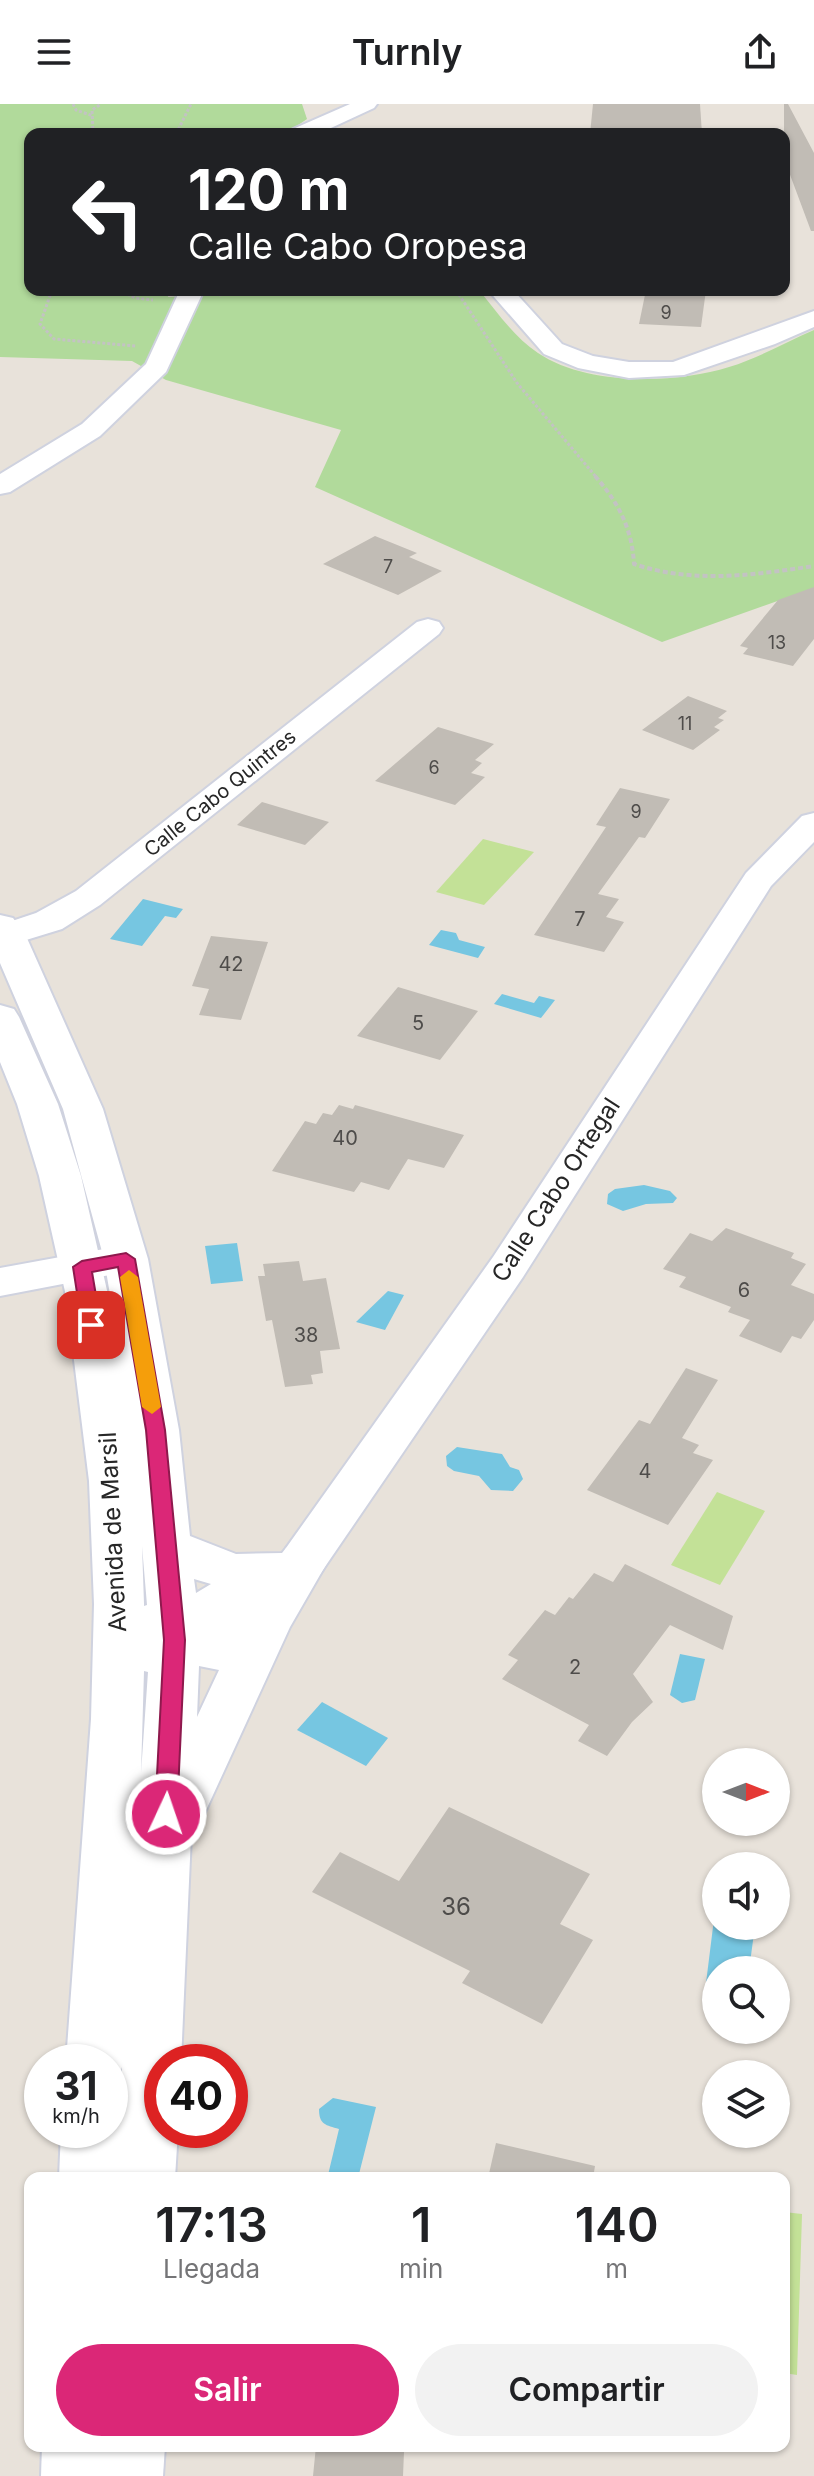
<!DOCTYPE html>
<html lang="es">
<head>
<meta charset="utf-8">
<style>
	:root { --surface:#fff; --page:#f2f2f2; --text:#202124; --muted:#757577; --accent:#db2777 }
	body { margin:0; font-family:Inter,sans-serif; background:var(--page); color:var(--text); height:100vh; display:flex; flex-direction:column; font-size:30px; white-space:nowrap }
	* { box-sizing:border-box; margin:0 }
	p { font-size:26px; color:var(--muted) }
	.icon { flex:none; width:44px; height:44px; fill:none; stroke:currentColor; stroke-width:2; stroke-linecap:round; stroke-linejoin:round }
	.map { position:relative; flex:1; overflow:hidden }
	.panel { position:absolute; left:24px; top:2068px; width:766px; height:280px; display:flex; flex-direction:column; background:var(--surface); border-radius:16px; box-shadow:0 2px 6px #0004 }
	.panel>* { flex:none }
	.banner { position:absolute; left:24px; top:24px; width:766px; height:168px; border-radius:16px; box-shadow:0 2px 6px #0004; background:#202124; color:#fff; overflow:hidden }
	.needle { width:52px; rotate:90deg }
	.tools { position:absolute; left:702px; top:1644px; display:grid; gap:16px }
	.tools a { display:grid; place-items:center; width:88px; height:88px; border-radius:50%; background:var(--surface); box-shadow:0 2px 6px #0004; font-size:40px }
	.speed { position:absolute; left:24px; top:1940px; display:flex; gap:16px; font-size:40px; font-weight:700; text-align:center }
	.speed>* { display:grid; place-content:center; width:104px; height:104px; border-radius:50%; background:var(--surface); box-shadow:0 2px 6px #0004; line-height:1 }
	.speed small { font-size:20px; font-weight:400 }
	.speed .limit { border:12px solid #d22; background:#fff; color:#111 }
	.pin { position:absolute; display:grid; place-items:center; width:68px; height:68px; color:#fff; margin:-34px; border-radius:16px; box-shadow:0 4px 12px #0006 }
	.me { position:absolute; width:88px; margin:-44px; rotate:3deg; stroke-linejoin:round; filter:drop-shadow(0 0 6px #0008) }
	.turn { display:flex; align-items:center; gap:28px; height:168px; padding:0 32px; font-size:36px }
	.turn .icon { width:104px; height:104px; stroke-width:2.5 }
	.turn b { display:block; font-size:56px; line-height:68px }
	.eta { display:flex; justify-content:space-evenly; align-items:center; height:136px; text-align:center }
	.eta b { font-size:48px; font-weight:600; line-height:56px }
	.primary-button { display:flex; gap:16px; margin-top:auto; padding:16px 32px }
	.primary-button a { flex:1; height:92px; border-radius:48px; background:var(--accent); color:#fff; font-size:32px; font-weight:600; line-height:92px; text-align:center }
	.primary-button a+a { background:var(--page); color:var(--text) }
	header { display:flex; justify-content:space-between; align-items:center; height:104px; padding:0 32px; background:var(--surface); font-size:36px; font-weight:600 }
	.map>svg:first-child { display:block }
</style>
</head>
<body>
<header><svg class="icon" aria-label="menu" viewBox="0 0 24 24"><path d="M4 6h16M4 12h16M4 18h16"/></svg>Turnly<svg class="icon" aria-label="share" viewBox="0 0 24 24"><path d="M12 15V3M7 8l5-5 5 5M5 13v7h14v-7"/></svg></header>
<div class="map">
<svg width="814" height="2372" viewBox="0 0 814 2372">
	<rect width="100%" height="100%" fill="#e8e2da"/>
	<path fill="#b1da9b" d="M0 0H302L307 15 285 30H30V186H170L168 193 211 190 214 186H479C497 208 514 233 538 249 587 282 675 280 729 263 759 254 786 238 814 226V484L662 538 315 383 341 326 166 276 132 257 0 253Z"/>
	<g fill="#c3e197">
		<polygon points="483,735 534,748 484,801 436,788"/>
		<polygon points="717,1388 765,1407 720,1481 671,1461"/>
		<polygon points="784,2108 802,2110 797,2271 784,2269"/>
	</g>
	<g fill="#76c6e1">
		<polygon points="143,795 183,805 176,814 165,812 142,842 110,835"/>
		<polygon points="441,826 456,829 459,836 485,843 478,854 429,841"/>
		<polygon points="502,890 534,899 539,892 555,896 541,914 494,900"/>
		<polygon points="644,1081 670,1087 677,1094 673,1099 646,1100 623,1107 607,1100 608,1090 615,1085"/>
		<polygon points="237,1139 243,1177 211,1180 205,1142"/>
		<polygon points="388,1187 404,1191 385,1226 356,1218"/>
		<polygon points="457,1343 502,1350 510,1363 519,1366 523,1375 513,1387 491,1386 479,1372 454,1367 447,1362 446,1352"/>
		<polygon points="680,1550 705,1555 695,1596 682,1599 670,1591"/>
		<polygon points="322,1598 388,1634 366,1662 297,1626"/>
		<polygon points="715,1807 716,1822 755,1822 749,1866 716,1866 716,1881 706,1879"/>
		<path d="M333 1994 376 2003 358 2074 328 2071 339 2025C326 2021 319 2021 319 2005Z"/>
	</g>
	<g fill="#c1bcb5">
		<polygon points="593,0 700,0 702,30 590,30"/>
		<polygon points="784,0 788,0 814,49 814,127 811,127 789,68 784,68"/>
		<polygon points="646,186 706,186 701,223 639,220"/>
		<polygon points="375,432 417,449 409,453 442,467 398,491 323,460"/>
		<polygon points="814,483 814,535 793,562 743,550 748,544 740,542 778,496"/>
		<polygon points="688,592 727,607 718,614 724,616 714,623 720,626 693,646 642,626"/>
		<polygon points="438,623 494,640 475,656 482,659 471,669 485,673 455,701 375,677"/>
		<polygon points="620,684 670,695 645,734 639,733 598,790 619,795 606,813 624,818 604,848 534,831 606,723 596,721"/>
		<polygon points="262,698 329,718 305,741 237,721"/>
		<polygon points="211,832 268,838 241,916 199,911 209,885 192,882"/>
		<polygon points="398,883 478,907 440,956 357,932"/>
		<polygon points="339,1001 353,1005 355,1001 464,1031 444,1064 408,1055 389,1086 361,1078 354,1088 272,1067 305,1017 316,1020 323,1009 332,1011"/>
		<polygon points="726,1124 794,1149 791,1154 806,1160 791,1181 814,1190 814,1216 801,1235 792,1232 781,1249 739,1232 750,1216 728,1208 731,1203 679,1183 686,1173 663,1165 690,1129 712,1137"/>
		<polygon points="299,1157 303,1177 326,1174 340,1245 320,1247 323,1269 311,1271 313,1280 285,1283 272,1216 266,1217 258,1172 265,1172 263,1160"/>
		<polygon points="686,1264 718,1276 682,1334 699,1341 693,1349 713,1356 668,1421 587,1386 639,1316 650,1320"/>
		<polygon points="625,1460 733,1512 723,1546 670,1521 633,1570 653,1598 632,1618 607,1652 578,1637 589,1621 502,1575 518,1556 508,1551 545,1506 555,1511 569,1493 573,1495 594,1469 613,1478"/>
		<polygon points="449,1703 590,1770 560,1820 593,1836 542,1920 462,1879 470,1867 312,1788 340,1748 399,1777"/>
		<polygon points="496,2039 595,2062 593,2074 488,2074"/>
		<polygon points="316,2342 352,2345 352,2342 381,2342 381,2346 404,2348 403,2372 313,2372"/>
	</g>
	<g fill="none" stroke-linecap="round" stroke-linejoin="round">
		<defs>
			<g id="street">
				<polygon points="350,0 377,0 374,4 318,30 290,30 293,25"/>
				<polygon points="180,186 204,186 166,268 100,332 10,388 0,390 0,370 82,320 146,260"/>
				<polygon points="488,186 513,186 562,240 593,252 629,258 673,258 814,207 814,223 775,240 684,271 629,274 578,264 544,250"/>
				<polygon points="428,515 439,518 443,524 439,530 100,801 62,825 0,844 0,821 36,809 76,787 417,518"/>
				<polygon points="814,709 814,738 771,782 523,1173 320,1470 303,1475 286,1470 280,1457 286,1444 493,1153 746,769 802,712"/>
				<polygon points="126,1141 141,1145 147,1155 141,1165 0,1192 0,1164"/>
			</g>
			<g id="secondary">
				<path d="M0 811 13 814 26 832 103 1005 148 1155 179 1326 190 1432 236 1450 282 1449 286 1444 303 1438 320 1444 328 1457 290 1523 202 1715 191 1732 181 1958H162V2026H178L175 2074H59L61 2026H110V2006L118 2020 122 1963 116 1977 110 1979V1958H66L91 1615 94 1500 89 1377 66 1192 39 1072 17 1000 0 958V901L14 905 19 913 58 1000 81 1072 116 1226 104 1155 63 1005 0 859ZM142 1442 147 1501 144 1502V1500ZM194 1475 211 1480 196 1489ZM199 1562 219 1566 197 1613ZM144 1567 148 1568 141 1669Z"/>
				<polygon points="42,2342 165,2342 163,2372 41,2372"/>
			</g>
		</defs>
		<use href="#street" stroke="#cfd2df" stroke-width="4"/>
		<use href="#secondary" stroke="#cfd2df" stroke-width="4"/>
		<g stroke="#c3c3c3" stroke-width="3" stroke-dasharray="3 2" stroke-linecap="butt">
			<polyline points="73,0 76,6 93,12"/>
			<polyline points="93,30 92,6 101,0"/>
			<polyline points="176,30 191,0"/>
			<polyline points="52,186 40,220 54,235 136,242"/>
			<polyline points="118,186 136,194 153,196"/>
			<polyline points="456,186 517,279 597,374"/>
			<polyline points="219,191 244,186"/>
		</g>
		<path stroke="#c3c3c3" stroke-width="4" stroke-dasharray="5 3" stroke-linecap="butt" d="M595 372C618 398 632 424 634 460 693 480 754 471 814 462"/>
		<use href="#street" fill="#fff" fill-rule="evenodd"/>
		<use href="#secondary" fill="#fff" fill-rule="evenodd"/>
	</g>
	<polygon fill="#db2777" stroke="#8e194d" stroke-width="2" points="126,1149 135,1155 165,1326 185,1536 177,1710 174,1717 166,1719 158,1717 155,1710 164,1536 146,1326 118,1163 92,1168 101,1221 91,1227 82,1221 73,1163 82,1157"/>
	<polygon fill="#f59e0b" points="129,1166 138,1173 161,1303 152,1310 142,1303 120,1173"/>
	<g text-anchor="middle" stroke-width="8" stroke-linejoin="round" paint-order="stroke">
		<g font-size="18" fill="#4e4c4a">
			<text x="666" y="215">9</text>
			<text x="388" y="469">7</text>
			<text x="777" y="545">13</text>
			<text x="685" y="626">11</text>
			<text x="434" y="670">6</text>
			<text x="636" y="714">9</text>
		</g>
		<g font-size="20" fill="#272727" stroke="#fff">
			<text transform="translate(220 689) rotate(-39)" y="7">Calle Cabo Quintres</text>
		</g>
		<g font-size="20" fill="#4e4c4a">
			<text x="580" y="822">7</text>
			<text x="231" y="867">42</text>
			<text x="418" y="926">5</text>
			<text x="345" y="1041">40</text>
			<text x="744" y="1193">6</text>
			<text x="306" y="1238">38</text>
			<text x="645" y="1374">4</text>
			<text x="575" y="1570">2</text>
		</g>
		<g font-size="24" fill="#272727" stroke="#fff">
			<text transform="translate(556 1086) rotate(-57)" y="8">Calle Cabo Ortegal</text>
			<text transform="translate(113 1428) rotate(-93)" y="8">Avenida de Marsil</text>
		</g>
		<g font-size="24" fill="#4e4c4a">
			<text x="456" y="1811">36</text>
		</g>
	</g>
</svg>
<div class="tools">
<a><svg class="needle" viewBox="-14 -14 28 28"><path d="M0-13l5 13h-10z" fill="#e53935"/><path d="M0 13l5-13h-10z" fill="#757577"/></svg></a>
<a><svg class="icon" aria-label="sound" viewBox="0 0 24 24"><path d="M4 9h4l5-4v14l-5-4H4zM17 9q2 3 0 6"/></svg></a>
<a><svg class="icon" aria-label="search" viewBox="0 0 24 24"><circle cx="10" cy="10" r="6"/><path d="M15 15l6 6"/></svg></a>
<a><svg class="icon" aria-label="layers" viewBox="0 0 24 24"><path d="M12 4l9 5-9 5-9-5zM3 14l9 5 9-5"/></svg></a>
</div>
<div class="speed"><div>31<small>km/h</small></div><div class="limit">40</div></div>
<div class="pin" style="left:91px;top:1221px;background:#d93025"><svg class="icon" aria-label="arrive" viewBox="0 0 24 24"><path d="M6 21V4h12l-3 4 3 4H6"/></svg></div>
<svg class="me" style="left:166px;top:1710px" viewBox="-20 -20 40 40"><circle r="17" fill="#db2777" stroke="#fff" stroke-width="3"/><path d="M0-11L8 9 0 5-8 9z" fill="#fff"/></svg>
<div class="banner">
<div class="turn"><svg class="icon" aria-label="left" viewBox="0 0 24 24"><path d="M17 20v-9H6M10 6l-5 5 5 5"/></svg><div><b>120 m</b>Calle Cabo Oropesa</div></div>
</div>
<section class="panel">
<div class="eta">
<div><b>17:13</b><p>Llegada</p></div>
<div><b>1</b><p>min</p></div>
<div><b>140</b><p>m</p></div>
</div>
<div class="primary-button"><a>Salir</a><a>Compartir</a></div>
</section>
</div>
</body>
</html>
